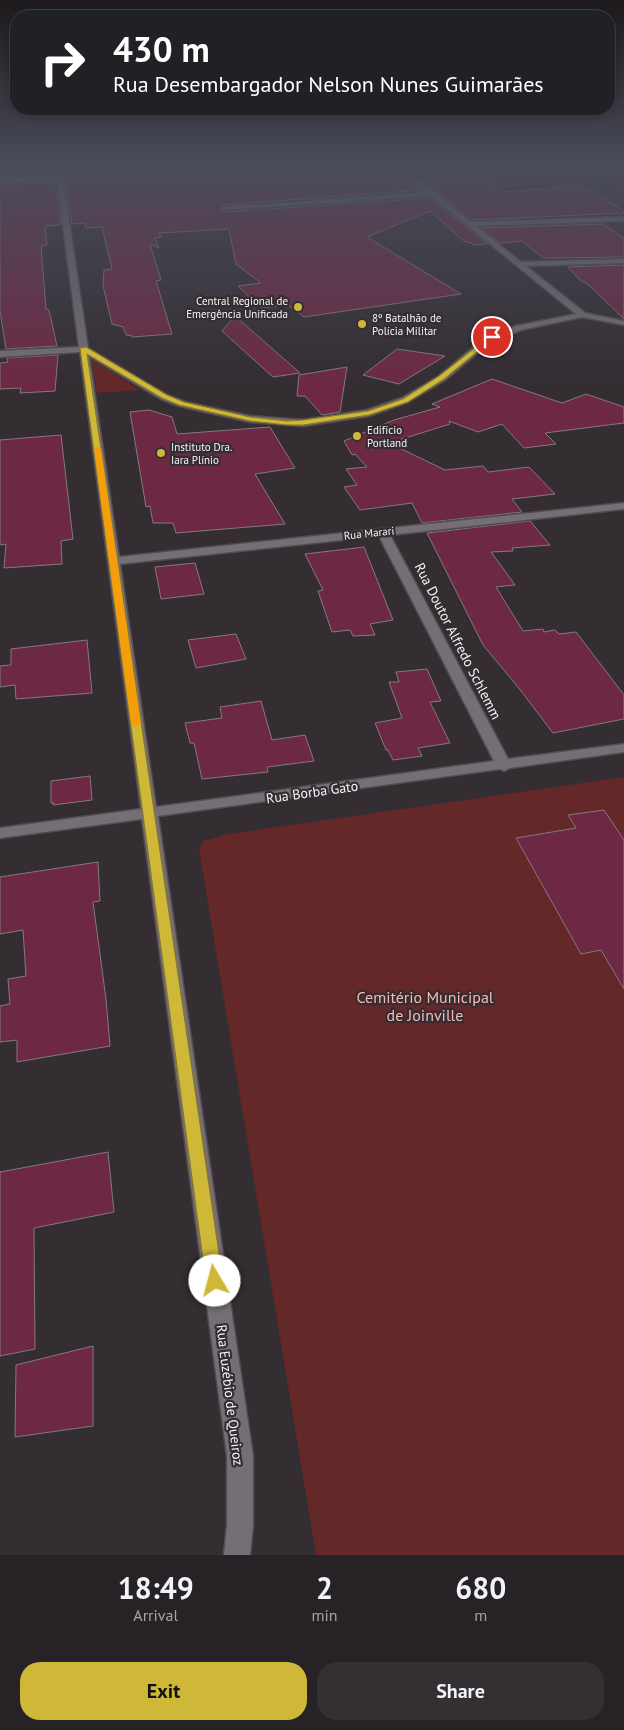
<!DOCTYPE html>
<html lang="en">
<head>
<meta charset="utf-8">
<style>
	:root { --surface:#272226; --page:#332f32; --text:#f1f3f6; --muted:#a4a4a7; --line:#433f43; --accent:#cfb837 }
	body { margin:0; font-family:"PT Sans",sans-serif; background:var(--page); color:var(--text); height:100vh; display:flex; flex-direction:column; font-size:19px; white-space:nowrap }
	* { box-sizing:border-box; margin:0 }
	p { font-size:16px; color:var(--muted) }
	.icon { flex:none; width:28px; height:28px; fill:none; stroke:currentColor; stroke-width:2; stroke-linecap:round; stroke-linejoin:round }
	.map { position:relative; height:1555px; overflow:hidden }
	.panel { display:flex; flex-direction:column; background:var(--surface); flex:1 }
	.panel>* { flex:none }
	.banner { position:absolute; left:10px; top:10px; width:605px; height:105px; border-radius:20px; box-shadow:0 2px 8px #0003,0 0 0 1px var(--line); background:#202124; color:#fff; overflow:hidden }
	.pin { position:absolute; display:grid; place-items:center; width:42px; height:42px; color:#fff; margin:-21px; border:2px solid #fff; border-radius:50%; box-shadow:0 1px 5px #0007 }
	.me { position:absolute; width:55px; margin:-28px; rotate:352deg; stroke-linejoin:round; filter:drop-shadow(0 0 4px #0008) }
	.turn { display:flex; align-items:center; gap:18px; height:105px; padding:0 20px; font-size:22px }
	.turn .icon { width:65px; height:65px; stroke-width:2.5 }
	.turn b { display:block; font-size:35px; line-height:42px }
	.eta { display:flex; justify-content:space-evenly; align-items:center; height:85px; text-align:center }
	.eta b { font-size:30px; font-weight:800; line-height:35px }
	.action { display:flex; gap:10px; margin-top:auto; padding:10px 20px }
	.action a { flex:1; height:58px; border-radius:20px; background:var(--accent); color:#111; font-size:20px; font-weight:800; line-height:58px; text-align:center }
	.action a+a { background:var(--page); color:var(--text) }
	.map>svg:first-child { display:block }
</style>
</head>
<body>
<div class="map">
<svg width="624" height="1555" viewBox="0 0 624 1555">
	<rect width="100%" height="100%" fill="#342d32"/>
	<g fill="#632827">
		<polygon points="472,166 624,166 624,185 617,185 605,180 504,188"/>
		<polygon points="91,359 140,390 97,393"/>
		<polygon points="624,777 624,1555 316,1555 199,849 203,841 228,834"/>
	</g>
	<g fill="#6d2943" stroke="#837a7c">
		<polygon points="0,166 53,166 54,174 0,177"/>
		<polygon points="63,166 246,166 240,169 245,173 292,166 384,166 391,172 399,172 422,190 222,205 220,209 224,212 430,198 487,244 476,245 464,241 430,211 367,237 461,294 304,317 288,305 261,308 238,286 261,283 236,264 229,229 159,233 161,237 155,238 159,248 150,244 161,280 156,281 172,334 132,337 131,335 127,336 123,327 112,324 103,286 104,270 112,269 102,227 86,228 85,223 72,224"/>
		<polygon points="469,167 505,192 582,185 624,211 624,213 472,220 411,171"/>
		<polygon points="55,182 61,225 45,226 47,245 41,246 46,309 49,310 57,346 6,349 0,311 0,185"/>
		<polygon points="603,224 624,238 624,257 543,258 522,241 500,243 481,228"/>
		<polygon points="624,265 624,319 589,285 580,280 568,267"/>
		<polygon points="235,316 300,373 273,377 222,331"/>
		<polygon points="397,349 445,356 399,384 363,375"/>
		<polygon points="58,355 55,391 20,393 21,388 0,389 0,363 8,362 7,358"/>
		<polygon points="347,367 340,412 322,415 305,396 297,396 299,375"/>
		<polygon points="492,379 562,403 586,394 624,407 624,423 545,433 556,444 524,448 502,424 478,432 449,421 450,424 389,443 445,470 483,466 488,472 529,467 555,494 512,499 522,512 422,523 412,503 360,510 344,487 357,485 346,469 367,467 355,454 352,455 344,441 394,420 440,407 432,404"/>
		<polygon points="149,410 172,417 177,434 270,427 295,468 255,474 285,524 176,533 173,523 153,523 150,506 146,507 130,412"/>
		<polygon points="61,435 73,539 61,541 62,564 4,568 6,544 0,545 0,440"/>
		<polygon points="530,521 550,545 512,548 513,551 491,552 515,585 496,587 523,631 543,629 544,632 555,630 559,634 576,632 624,695 624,719 553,733 518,687 483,645 427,533"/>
		<polygon points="364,547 393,620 370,624 375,635 353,636 350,630 332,632 318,591 323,590 305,554"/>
		<polygon points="195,563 204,594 161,599 155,567"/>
		<polygon points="236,634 246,659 196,668 188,640"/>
		<polygon points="87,640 92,693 16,699 15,685 0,687 0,666 11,665 11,649"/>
		<polygon points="427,669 441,701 430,702 450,743 418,748 422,756 393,760 388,750 386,750 375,723 402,718 389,682 399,682 396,672"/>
		<polygon points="261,701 272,740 305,735 314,761 267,767 268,772 202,779 194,743 190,743 185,723 222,718 220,707"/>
		<polygon points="90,776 92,800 53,805 54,803 51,803 51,781"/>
		<polygon points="604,810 624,840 624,989 601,950 581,954 516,838 576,828 568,815"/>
		<polygon points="98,862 100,901 93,902 106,999 110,1046 17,1062 17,1040 0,1042 0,1006 10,1004 8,979 26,976 23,930 0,934 0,877"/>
		<polygon points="108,1152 114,1212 34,1228 35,1349 0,1356 0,1172"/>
		<polygon points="93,1346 93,1426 15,1437 16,1365"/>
	</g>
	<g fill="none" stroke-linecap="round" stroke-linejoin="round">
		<defs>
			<g id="minor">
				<path d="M55 166H61L88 348 167 395 185 402 250 416 303 420 367 410 402 398 439 376 482 340 516 326 576 314 431 196 224 210 222 209V207L427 192 395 166H402L471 222 624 217V221L476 226 521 262 624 259V263L526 266 585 313 624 321V325L582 317 521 330 488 344 445 380 408 402 369 416 303 426 250 422 179 406 161 399 89 356 119 557 624 503V509L390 535 508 759 624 744V752L510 768 504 771 500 769 158 816 253 1456V1525L250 1555H224L227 1525V1456L142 819 0 838V828L141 809 80 352 0 357V351L79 347 57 180 0 183V179L56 176ZM379 536 494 761 156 807 120 564Z"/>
				<polygon points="290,166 245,171 242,169 257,166"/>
			</g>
		</defs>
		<use href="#minor" stroke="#504b4f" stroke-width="3"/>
		<use href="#minor" fill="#756e74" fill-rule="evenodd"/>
	</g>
	<linearGradient id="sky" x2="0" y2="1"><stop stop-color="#1d191c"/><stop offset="0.43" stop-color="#4a4c5a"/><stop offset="1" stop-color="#4a4c5a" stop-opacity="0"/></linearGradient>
	<rect width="624" height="384" fill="url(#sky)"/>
	<polygon fill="#cfb837" stroke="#877824" points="490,336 495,337 444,379 408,402 369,415 303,425 287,425 250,421 179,405 162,398 87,354 223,1281 221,1286 215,1289 209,1286 206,1281 80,348 86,347 167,395 184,402 250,417 287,421 303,420 368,411 403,399 439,376"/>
	<polygon fill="#f59e0b" points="98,446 101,449 141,724 136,727 131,724 94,449"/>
	<g fill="#cfb837" stroke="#342d32" stroke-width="2">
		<circle cx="298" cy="307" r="5"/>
		<circle cx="362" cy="324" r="5"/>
		<circle cx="357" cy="436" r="5"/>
		<circle cx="161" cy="453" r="5"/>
	</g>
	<g text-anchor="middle" stroke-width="4.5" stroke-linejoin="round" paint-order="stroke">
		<g font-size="11" fill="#f7f3f6" stroke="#342d32" text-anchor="start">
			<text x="288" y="305" text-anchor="end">Central Regional de<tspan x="288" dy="13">Emergência Unificada</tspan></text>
			<text x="372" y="322">8º Batalhão de<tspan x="372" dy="13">Polícia Militar</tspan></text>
			<text x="367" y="434">Edifício<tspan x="367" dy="13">Portland</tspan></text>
			<text x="171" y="451">Instituto Dra.<tspan x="171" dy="13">Iara Plínio</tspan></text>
		</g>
		<g font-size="11" fill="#f7f3f6" stroke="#342d32">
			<text transform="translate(369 533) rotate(-6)" y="4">Rua Marari</text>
		</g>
		<g font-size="14" fill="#f7f3f6" stroke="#342d32">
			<text transform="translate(458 641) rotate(63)" y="5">Rua Doutor Alfredo Schlemm</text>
			<text transform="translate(312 792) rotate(-8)" y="5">Rua Borba Gato</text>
			<text transform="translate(230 1395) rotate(83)" y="5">Rua Euzébio de Queiroz</text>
		</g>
		<g font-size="16" fill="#fab7b2" stroke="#342d32">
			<text x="425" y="1003">Cemitério Municipal<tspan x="425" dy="18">de Joinville</tspan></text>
		</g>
	</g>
</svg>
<div class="pin" style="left:492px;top:337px;background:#d93025"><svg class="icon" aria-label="arrive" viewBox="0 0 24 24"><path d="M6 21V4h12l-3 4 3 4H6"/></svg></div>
<svg class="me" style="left:215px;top:1281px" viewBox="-20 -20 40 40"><circle r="19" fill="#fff"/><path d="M0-13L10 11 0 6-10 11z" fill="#cfb837"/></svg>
<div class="banner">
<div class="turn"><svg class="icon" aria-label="right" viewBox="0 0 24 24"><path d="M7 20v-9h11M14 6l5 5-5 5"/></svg><div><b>430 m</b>Rua Desembargador Nelson Nunes Guimarães</div></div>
</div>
</div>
<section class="panel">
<div class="eta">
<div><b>18:49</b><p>Arrival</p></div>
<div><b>2</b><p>min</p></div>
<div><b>680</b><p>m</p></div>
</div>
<div class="action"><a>Exit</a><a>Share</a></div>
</section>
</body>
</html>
